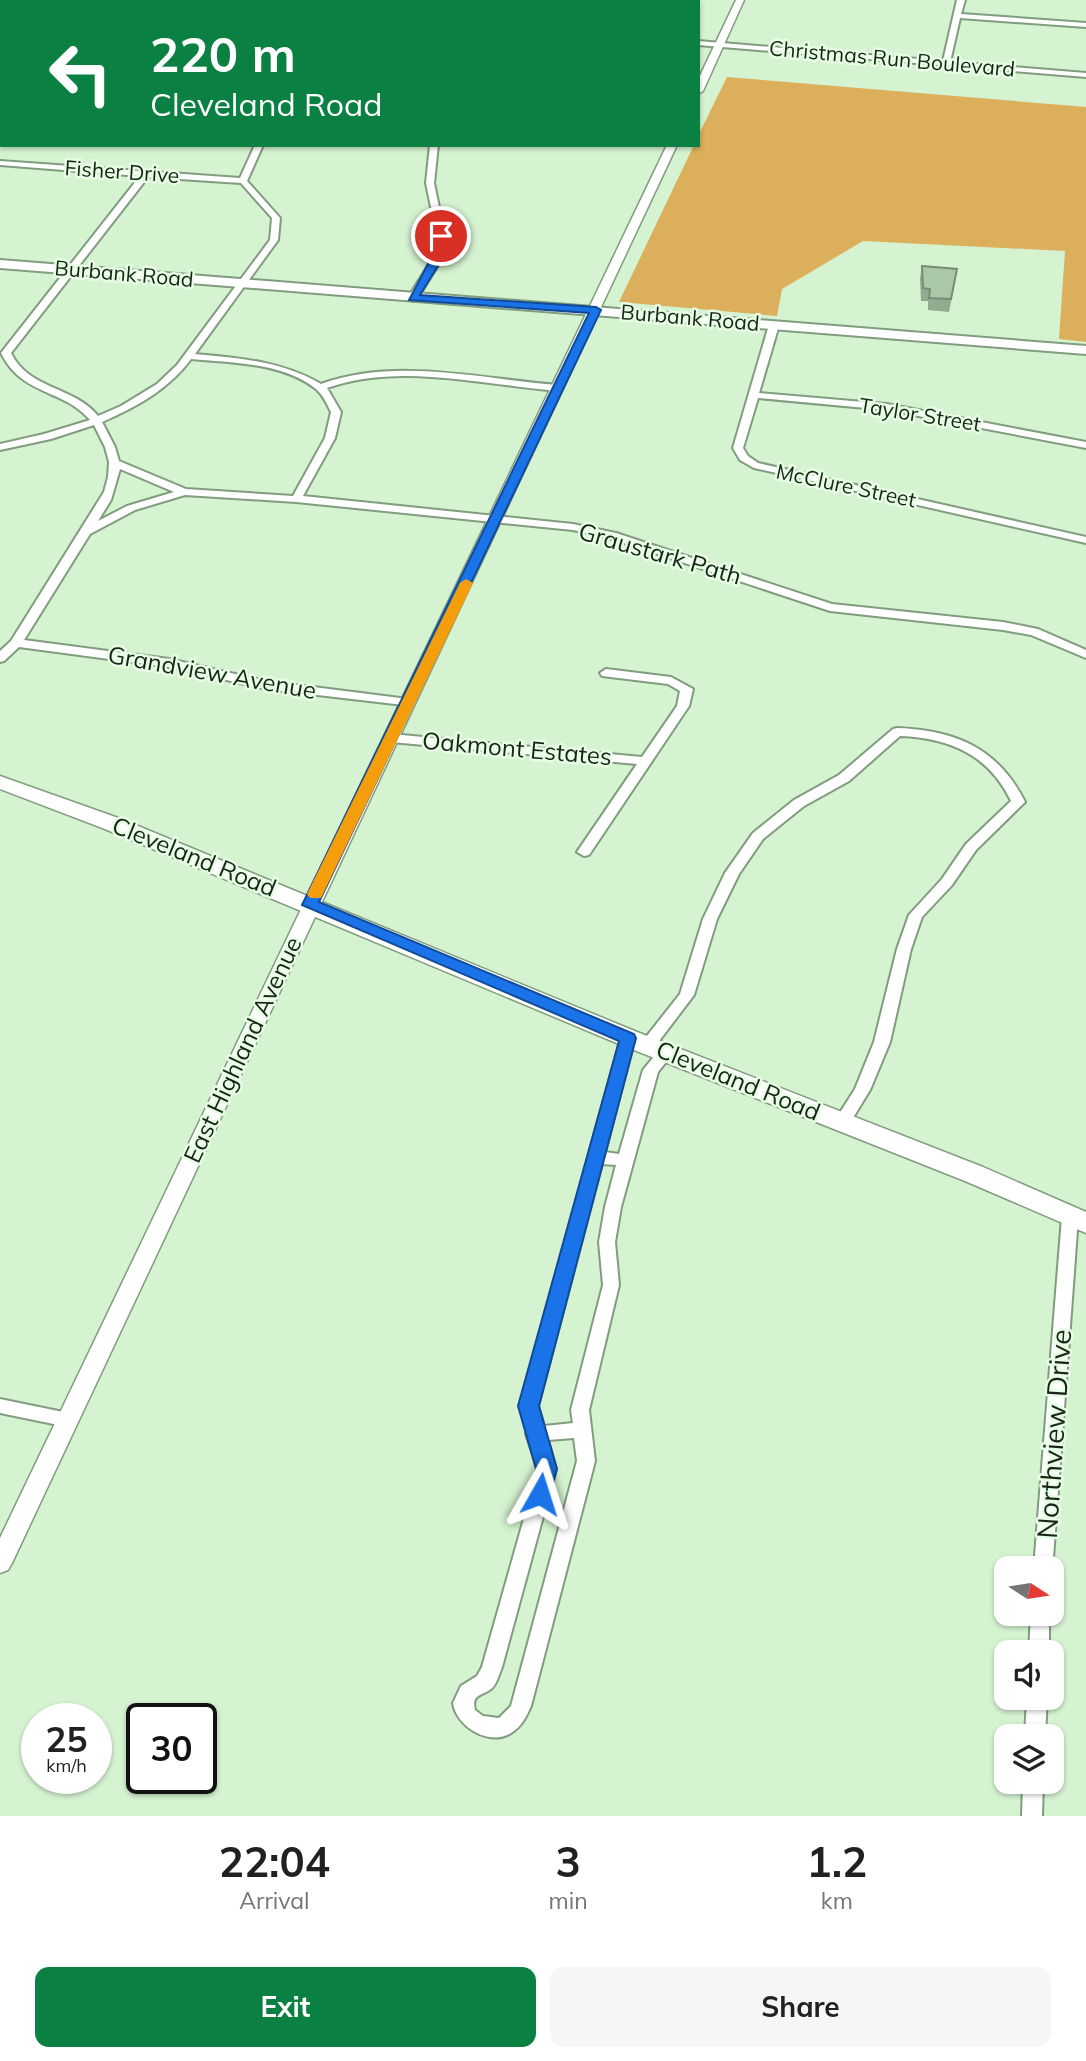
<!DOCTYPE html>
<html lang="en">
<head>
<meta charset="utf-8">
<style>
	:root { --surface:#fff; --page:#f6f6f6; --text:#202124; --muted:#757577; --accent:#0b8043 }
	body { margin:0; font-family:Mulish,sans-serif; background:var(--page); color:var(--text); height:100vh; display:flex; flex-direction:column; font-size:26px; white-space:nowrap }
	* { box-sizing:border-box; margin:0 }
	p { font-size:23px; color:var(--muted) }
	.icon { flex:none; width:38px; height:38px; fill:none; stroke:currentColor; stroke-width:2; stroke-linecap:round; stroke-linejoin:round }
	.map { position:relative; height:1816px; overflow:hidden }
	.details { display:flex; flex-direction:column; background:var(--surface); flex:1 }
	.details>* { flex:none }
	.top-card { position:absolute; left:0px; top:0px; width:700px; height:147px; box-shadow:0 2px 5px #0004; background:#0b8043; color:#fff; overflow:hidden }
	.needle { width:46px; rotate:102deg }
	.tools { position:absolute; left:994px; top:1556px; display:grid; gap:14px }
	.tools a { display:grid; place-items:center; width:70px; height:70px; border-radius:14px; background:var(--surface); box-shadow:0 2px 5px #0004; font-size:35px }
	.speed { position:absolute; left:21px; top:1703px; display:flex; gap:14px; font-size:35px; font-weight:700; text-align:center }
	.speed>* { display:grid; place-content:center; width:91px; height:91px; border-radius:50%; background:var(--surface); box-shadow:0 2px 5px #0004; line-height:1 }
	.speed small { font-size:18px; font-weight:400 }
	.speed .limit { border:4px solid #111; border-radius:10px; background:#fff; color:#111 }
	.pin { position:absolute; display:grid; place-items:center; width:60px; height:60px; color:#fff; margin:-30px; border:4px solid #fff; border-radius:50%; box-shadow:0 2px 7px #0007 }
	.me { position:absolute; width:77px; margin:-38px; rotate:6deg; stroke-linejoin:round; filter:drop-shadow(0 0 5px #0008) }
	.turn { display:flex; align-items:center; gap:24px; height:147px; padding:0 35px; font-size:32px }
	.turn .icon { width:91px; height:91px; stroke-width:2.5 }
	.turn b { display:block; font-size:49px; line-height:60px }
	.eta { display:flex; justify-content:space-evenly; align-items:center; height:119px; text-align:center }
	.eta b { font-size:42px; font-weight:700; line-height:49px }
	.button { display:flex; gap:14px; margin-top:auto; padding:14px 35px }
	.button a { flex:1; height:80px; border-radius:14px; background:var(--accent); color:#fff; font-size:28px; font-weight:700; line-height:80px; text-align:center }
	.button a+a { background:var(--page); color:var(--text) }
	.map>svg:first-child { display:block }
</style>
</head>
<body>
<div class="map">
<svg width="1086" height="1816" viewBox="0 0 1086 1816">
	<rect width="100%" height="100%" fill="#d5f3d1"/>
	<polygon fill="#dbaf5b" points="727,77 1086,107 1086,342 1059,339 1065,251 863,241 782,289 777,316 619,302 694,145 698,145 698,136"/>
	<g fill="none" stroke-linecap="round" stroke-linejoin="round">
		<defs>
			<g id="minor">
				<polygon points="304,0 322,2 307,2"/>
				<polygon points="957,0 965,0 961,14 1086,23 1086,27 960,18 950,62 1086,73 1086,77 698,45 698,41 943,61"/>
				<rect x="0" y="15" width="2" height="4"/>
				<rect x="0" y="110" width="2" height="4"/>
				<path d="M255 145H263L247 181 280 218 278 240 195 354C239 358 282 361 321 384 396 357 481 379 558 385L563 388 558 391C483 385 399 362 327 388L341 412 335 438 303 496 573 524 616 533 832 604 1003 622 1038 629 1086 650V658L1031 635 1003 630 830 611 609 538 573 530 296 502 185 495 135 510 90 534 24 640 169 659 266 681 408 699 414 703 412 706 266 689 169 667 19 647 4 661 0 662V651L11 641 104 492 108 477 109 462 105 447 94 425 51 439 0 450V444L44 434 90 420C63 388 23 397 1 353L140 176 0 165V161L240 178ZM148 177 241 183 272 218 270 240 177 365 157 384 121 406 98 416C74 386 29 390 11 353ZM191 359C231 363 282 362 316 389 323 395 327 404 331 412L325 438 293 496 186 489 119 461 115 447 102 422C136 407 168 390 191 359ZM120 469 174 492 127 506 98 521 111 500Z"/>
				<polygon points="430,145 438,145 434,183 445,236 439,264 416,300 413,301 408,298 429,264 437,236 426,183"/>
				<polygon points="774,322 779,325 759,393 887,404 1086,442 1086,448 887,410 758,398 743,448 748,456 758,463 1086,537 1086,543 754,468 740,460 733,448 769,325"/>
				<polygon points="606,669 671,677 693,689 689,706 589,855 584,856 577,852 637,764 391,742 385,738 391,734 642,757 677,706 680,691 668,684 602,676 600,673"/>
				<path d="M897 728C955 730 998 748 1025 802L976 850 952 885 922 917 911 949 890 1042 870 1090 848 1126H836L834 1122 855 1089 874 1042 897 949 909 915 942 879 966 844 1011 801C989 755 950 738 900 736L849 781 804 806 763 839 739 874 717 919 694 995 653 1049H643L640 1045 643 1041 680 994 703 919 725 873 753 833 794 800 839 775 893 729Z"/>
				<path d="M628 1033 633 1034 635 1038 605 1152 619 1154 643 1070 661 1048H671L674 1052 658 1072 621 1207 615 1242 619 1285 589 1410 595 1461 531 1706C526 1717 522 1726 511 1733 489 1747 456 1726 453 1703L461 1686 477 1676 482 1667 538 1469 526 1434 527 1431 520 1406 621 1038 623 1034ZM602 1164 616 1165 605 1207 599 1242 603 1285 571 1410 573 1423 544 1426 538 1406ZM574 1438 577 1461 511 1706 499 1718 483 1716 475 1710C471 1694 482 1696 491 1689 497 1684 499 1674 502 1667L556 1469 548 1440Z"/>
				<polygon points="1070,1211 1076,1213 1078,1217 1052,1572 1052,1568 1034,1568 1062,1217 1064,1213"/>
				<polygon points="0,1399 68,1413 74,1415 77,1420 74,1425 68,1427 0,1413"/>
				<polygon points="1031,1614 1049,1614 1049,1652 1029,1652"/>
				<polygon points="1027,1698 1047,1698 1045,1736 1025,1736"/>
				<polygon points="1023,1782 1043,1782 1042,1816 1022,1816"/>
			</g>
			<g id="tertiary">
				<polygon points="736,0 744,0 703,91 698,94 698,80"/>
				<polygon points="667,145 677,145 12,1563 8,1570 0,1573 0,1538"/>
			</g>
			<polygon id="secondary" points="0,260 1086,346 1086,354 0,268"/>
			<polygon id="primary" points="0,776 121,819 637,1032 983,1167 1086,1212 1086,1233 965,1181 619,1044 105,829 0,789"/>
		</defs>
		<use href="#minor" stroke="#819c7e" stroke-width="4"/>
		<use href="#tertiary" stroke="#819c7e" stroke-width="3"/>
		<use href="#secondary" stroke="#819c7e" stroke-width="4"/>
		<use href="#primary" stroke="#819c7e" stroke-width="3"/>
		<use href="#minor" fill="#fff" fill-rule="evenodd"/>
		<use href="#tertiary" fill="#fff" fill-rule="evenodd"/>
		<use href="#secondary" fill="#fff" fill-rule="evenodd"/>
		<use href="#primary" fill="#fff" fill-rule="evenodd"/>
	</g>
	<polygon fill="#92ab90" points="922,266 955,281 949,312 928,310 928,301 921,301 920,278"/>
	<polygon fill="#aac7a7" stroke="#778b75" stroke-width="2" points="922,266 957,269 951,299 929,298 930,289 923,288"/>
	<polygon fill="#1a73e8" stroke="#114b97" stroke-width="2" points="441,233 446,236 439,264 420,295 596,307 601,310 319,902 634,1034 636,1038 539,1406 557,1469 548,1501 540,1503 533,1501 530,1494 536,1469 518,1406 619,1041 302,905 589,313 409,300 428,264 436,236"/>
	<polygon fill="#f59e0b" points="466,579 473,583 323,894 321,898 310,898 307,894 460,583"/>
	<g text-anchor="middle" stroke-width="5" stroke-linejoin="round" paint-order="stroke">
		<g font-size="21" fill="#192418" stroke="#e6fee3">
			<text transform="translate(892 59) rotate(5)" y="7">Christmas Run Boulevard</text>
			<text transform="translate(122 172) rotate(4)" y="7">Fisher Drive</text>
			<text transform="translate(124 274) rotate(5)" y="7">Burbank Road</text>
			<text transform="translate(690 318) rotate(5)" y="7">Burbank Road</text>
			<text transform="translate(920 415) rotate(9)" y="7">Taylor Street</text>
			<text transform="translate(846 486) rotate(12)" y="7">McClure Street</text>
		</g>
		<g font-size="24" fill="#192418" stroke="#e6fee3">
			<text transform="translate(660 554) rotate(16)" y="8">Graustark Path</text>
			<text transform="translate(212 673) rotate(10)" y="8">Grandview Avenue</text>
			<text transform="translate(517 749) rotate(5)" y="8">Oakmont Estates</text>
			<text transform="translate(194 857) rotate(22)" y="8">Cleveland Road</text>
			<text transform="translate(243 1050) rotate(-65)" y="8">East Highland Avenue</text>
			<text transform="translate(738 1081) rotate(22)" y="8">Cleveland Road</text>
		</g>
		<g font-size="28" fill="#192418" stroke="#e6fee3">
			<text transform="translate(1054 1434) rotate(-86)" y="10">Northview Drive</text>
		</g>
	</g>
</svg>
<div class="tools">
<a><svg class="needle" viewBox="-14 -14 28 28"><path d="M0-13l5 13h-10z" fill="#e53935"/><path d="M0 13l5-13h-10z" fill="#757577"/></svg></a>
<a><svg class="icon" aria-label="sound" viewBox="0 0 24 24"><path d="M4 9h4l5-4v14l-5-4H4zM17 9q2 3 0 6"/></svg></a>
<a><svg class="icon" aria-label="layers" viewBox="0 0 24 24"><path d="M12 4l9 5-9 5-9-5zM3 14l9 5 9-5"/></svg></a>
</div>
<div class="speed"><div>25<small>km/h</small></div><div class="limit">30</div></div>
<div class="pin" style="left:441px;top:236px;background:#d93025"><svg class="icon" aria-label="arrive" viewBox="0 0 24 24"><path d="M6 21V4h12l-3 4 3 4H6"/></svg></div>
<svg class="me" style="left:540px;top:1494px" viewBox="-20 -20 40 40"><path d="M0-17L14 15 0 8-14 15z" fill="#1a73e8" stroke="#fff" stroke-width="4"/></svg>
<div class="top-card">
<div class="turn"><svg class="icon" aria-label="left" viewBox="0 0 24 24"><path d="M17 20v-9H6M10 6l-5 5 5 5"/></svg><div><b>220 m</b>Cleveland Road</div></div>
</div>
</div>
<section class="details">
<div class="eta">
<div><b>22:04</b><p>Arrival</p></div>
<div><b>3</b><p>min</p></div>
<div><b>1.2</b><p>km</p></div>
</div>
<div class="button"><a>Exit</a><a>Share</a></div>
</section>
</body>
</html>
